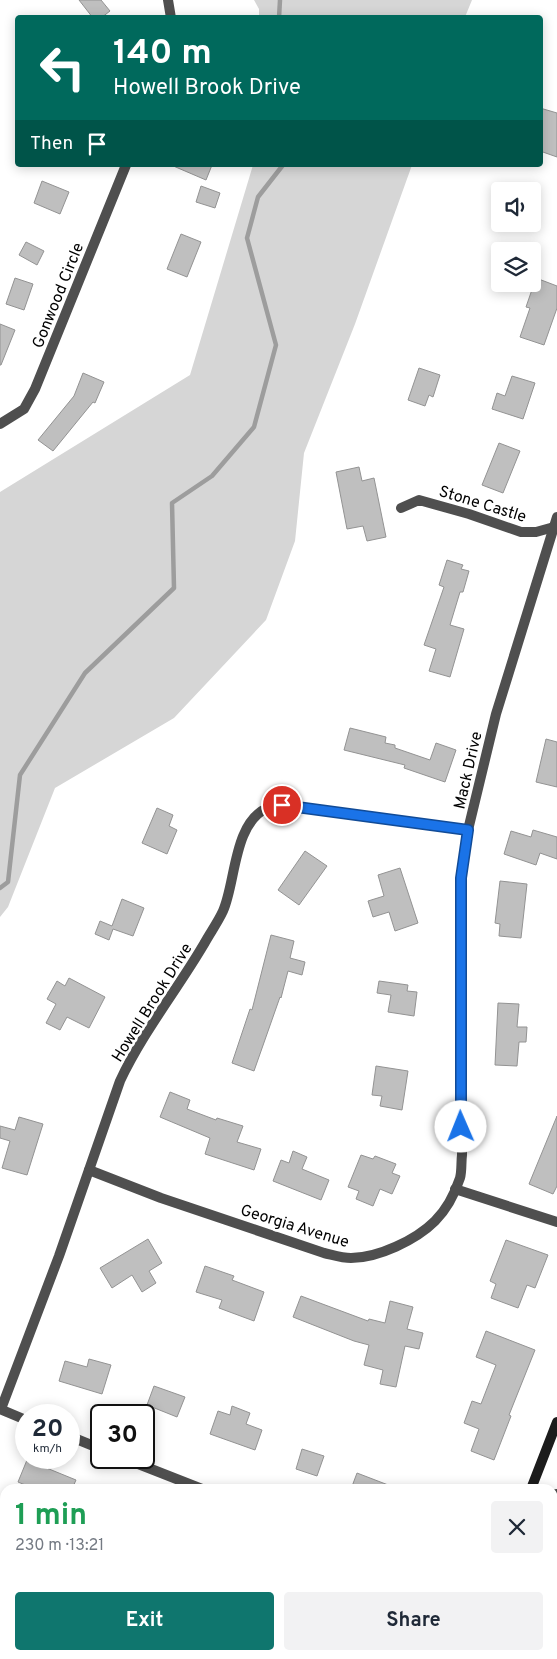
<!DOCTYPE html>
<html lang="en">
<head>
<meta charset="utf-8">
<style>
	:root { --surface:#fff; --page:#f2f2f3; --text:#1f2937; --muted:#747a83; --accent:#0f766e }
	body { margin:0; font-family:Overpass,sans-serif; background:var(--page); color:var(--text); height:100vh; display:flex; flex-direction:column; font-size:19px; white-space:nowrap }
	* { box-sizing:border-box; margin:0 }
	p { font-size:16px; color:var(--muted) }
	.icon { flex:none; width:28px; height:28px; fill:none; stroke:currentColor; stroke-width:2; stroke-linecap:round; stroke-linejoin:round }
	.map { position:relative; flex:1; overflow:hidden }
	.drawer { position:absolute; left:0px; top:1484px; width:558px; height:176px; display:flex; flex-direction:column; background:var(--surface); border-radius:15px 15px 0 0; box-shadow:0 2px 12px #0003 }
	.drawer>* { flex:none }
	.top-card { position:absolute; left:15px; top:15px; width:528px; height:152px; border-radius:5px; box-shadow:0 2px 12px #0003; background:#00695c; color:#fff; overflow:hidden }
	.buttons { position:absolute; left:491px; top:182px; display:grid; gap:10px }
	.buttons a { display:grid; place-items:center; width:50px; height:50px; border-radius:5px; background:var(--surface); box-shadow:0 2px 12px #0003; font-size:25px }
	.speed { position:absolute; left:15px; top:1404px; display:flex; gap:10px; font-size:25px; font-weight:700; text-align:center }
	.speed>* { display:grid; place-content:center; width:65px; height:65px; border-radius:50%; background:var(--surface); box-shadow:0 2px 12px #0003; line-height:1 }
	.speed small { font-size:12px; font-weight:400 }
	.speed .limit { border:2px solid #111; border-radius:8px; background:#fff; color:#111 }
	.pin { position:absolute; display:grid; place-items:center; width:42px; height:42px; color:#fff; margin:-21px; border:2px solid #fff; border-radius:50%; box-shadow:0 1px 5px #0007 }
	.me { position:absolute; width:55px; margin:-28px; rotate:359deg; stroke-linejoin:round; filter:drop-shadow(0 0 4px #0008) }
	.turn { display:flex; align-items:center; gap:18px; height:105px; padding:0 15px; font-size:22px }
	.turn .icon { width:65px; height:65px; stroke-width:2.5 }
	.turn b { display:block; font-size:35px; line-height:42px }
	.then { display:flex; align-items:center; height:48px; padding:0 15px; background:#0003; gap:10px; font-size:19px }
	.round { display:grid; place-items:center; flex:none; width:52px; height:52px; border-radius:5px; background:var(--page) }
	.headline { display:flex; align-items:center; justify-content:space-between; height:85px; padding:0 15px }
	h1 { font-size:30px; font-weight:700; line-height:38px; color:#1e9e55 }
	.cta { display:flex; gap:10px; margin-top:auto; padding:10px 15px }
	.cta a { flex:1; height:58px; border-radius:5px; background:var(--accent); color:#fff; font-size:20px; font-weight:700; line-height:58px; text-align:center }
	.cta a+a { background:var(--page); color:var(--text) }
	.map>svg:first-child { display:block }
</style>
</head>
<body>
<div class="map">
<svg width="557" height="1659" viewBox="0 0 557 1659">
	<rect width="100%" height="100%" fill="#fff"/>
	<g fill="#d6d6d6">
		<polygon points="254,0 472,0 465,17 259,18 259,9"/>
		<polygon points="253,165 412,165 355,324 304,453 295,541 266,620 174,718 55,788 8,907 0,917 0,492 190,375"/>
	</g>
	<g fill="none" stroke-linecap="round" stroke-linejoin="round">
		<g stroke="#9d9d9d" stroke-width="4.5">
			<polyline points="279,18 280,0"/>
			<polyline points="0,888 8,882 20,775 85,673 174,588 172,503 212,476 254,427 276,345 247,238 258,197 283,165"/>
		</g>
	</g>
	<g fill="#bfbfbf" stroke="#939393">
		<polygon points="79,0 101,0 110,11 101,18 93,18"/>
		<polygon points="540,108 557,113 557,157 540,151"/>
		<polygon points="171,165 212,165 206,180"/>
		<polygon points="42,181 69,192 60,214 34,203"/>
		<polygon points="201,186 220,193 215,208 196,202"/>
		<polygon points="181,234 201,242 187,277 167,269"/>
		<polygon points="26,242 44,251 37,265 19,255"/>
		<polygon points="15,278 33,284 24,310 6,304"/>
		<polygon points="536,278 557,286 557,308 544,345 520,337 530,308 526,307"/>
		<polygon points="0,324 15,330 1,365 0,365"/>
		<polygon points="419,368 440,375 433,397 429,395 425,406 408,400"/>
		<polygon points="83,373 104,382 95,403 93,402 53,451 38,440 74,396"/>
		<polygon points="512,376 535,383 523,419 492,409 497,393 505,396"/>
		<polygon points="499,443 520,451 503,493 482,485"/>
		<polygon points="359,467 362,481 374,478 386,537 367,541 363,526 347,529 336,472"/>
		<polygon points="447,560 463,565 461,569 469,571 463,592 460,592 450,625 464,629 450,677 429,671 436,649 424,645 444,587 439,585"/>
		<polygon points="350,728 386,737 385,743 395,745 395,748 430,760 436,743 456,750 445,782 404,768 405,765 344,750"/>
		<polygon points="546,739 557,742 557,787 536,782"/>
		<polygon points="157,808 173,815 169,826 177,830 167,854 142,843"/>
		<polygon points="533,830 557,837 557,859 540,853 536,865 504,854 511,831 531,837"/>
		<polygon points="305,851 327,866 299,905 278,890"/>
		<polygon points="400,868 418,923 395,931 389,912 373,917 368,901 384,896 378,875"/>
		<polygon points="500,881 527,884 521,938 499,936 500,924 495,923"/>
		<polygon points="122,899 144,908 133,936 113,929 109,940 95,934 100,921 112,926"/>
		<polygon points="271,935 294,941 290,958 305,962 302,975 288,971 281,998 280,997 254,1071 232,1063 250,1009 252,1010"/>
		<polygon points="69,978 105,997 89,1028 67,1017 60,1030 46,1023 56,1004 47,999 57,981 65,986"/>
		<polygon points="379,981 408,985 407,991 417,992 414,1016 388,1012 391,995 377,993"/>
		<polygon points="498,1003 519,1004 517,1027 527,1027 526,1042 519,1042 517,1066 495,1065"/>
		<polygon points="376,1066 408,1071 402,1110 380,1106 382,1096 372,1095"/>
		<polygon points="170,1092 190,1100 187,1109 216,1120 217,1118 243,1126 237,1142 261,1149 254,1170 205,1154 210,1138 160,1117"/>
		<polygon points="557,1116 557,1186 553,1194 529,1184"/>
		<polygon points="19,1117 43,1124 27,1175 2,1168 10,1141 0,1138 0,1126 15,1130"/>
		<polygon points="293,1151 307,1157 302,1169 329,1180 321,1200 273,1181 281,1160 289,1163"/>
		<polygon points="361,1155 373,1159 375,1156 396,1164 392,1173 400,1176 392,1194 380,1189 373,1206 356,1199 359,1191 348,1187"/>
		<polygon points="148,1239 162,1263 149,1271 156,1283 142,1292 132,1275 112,1288 100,1268"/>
		<polygon points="506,1240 548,1255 535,1288 527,1285 518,1308 491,1298 496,1284 490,1281"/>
		<polygon points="205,1266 234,1276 232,1280 264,1292 254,1321 219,1308 222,1300 196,1292"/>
		<polygon points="301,1296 368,1321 369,1319 385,1323 390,1301 413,1307 407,1329 423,1333 419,1349 405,1346 396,1387 380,1384 383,1370 364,1365 369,1345 354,1341 293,1317"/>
		<polygon points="486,1331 535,1350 509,1415 511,1416 494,1460 471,1451 479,1429 464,1423 472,1401 481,1404 496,1365 476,1357"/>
		<polygon points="89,1359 111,1365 102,1394 59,1381 65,1361 87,1367"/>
		<polygon points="154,1386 185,1397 177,1417 147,1405"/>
		<polygon points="232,1406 250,1413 246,1424 262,1430 255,1450 210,1434 218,1411 230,1415"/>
		<polygon points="302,1449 324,1456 317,1476 296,1469"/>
		<polygon points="27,1460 76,1480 72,1489 35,1489 18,1482"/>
		<polygon points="357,1473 396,1488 396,1489 351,1489"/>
	</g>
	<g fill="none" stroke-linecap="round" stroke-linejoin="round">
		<g stroke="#4f4f4f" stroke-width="8">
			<polyline points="552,1494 557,1493"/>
			<polyline points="0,1613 5,1616"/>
			<polyline points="96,1655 105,1659"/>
			<polyline points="202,1655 212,1659"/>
			<polyline points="48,1659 50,1655"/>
		</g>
		<g stroke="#4f4f4f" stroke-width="10">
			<polyline points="168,0 171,18"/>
			<polyline points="0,424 24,409 35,389 126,165"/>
			<polyline points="401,508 419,500 469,514 521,532 536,532 554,527 557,528"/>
			<path d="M89 1170 161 1198 324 1253C333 1255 342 1258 351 1258 378 1258 416 1240 435 1221 446 1210 455 1193 460 1178 462 1171 461 1162 462 1155L461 878 468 830 496 714 557 517"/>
			<polyline points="455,1189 557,1222"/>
			<polyline points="0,1409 26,1420"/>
			<path d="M1 1409 59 1256 120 1081C143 1032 177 990 204 944 210 933 218 922 223 911 236 882 233 824 267 808 271 806 277 806 282 805L468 830"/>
			<polyline points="69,1436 101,1449"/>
			<polyline points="123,1458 202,1489"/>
		</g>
		<g stroke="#1c1c1c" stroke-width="10">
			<polyline points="531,1489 557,1422"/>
			<polyline points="467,1659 468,1655"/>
		</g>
	</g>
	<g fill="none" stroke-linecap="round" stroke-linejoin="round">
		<defs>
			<polyline id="route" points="282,805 468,830 461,878 461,1127"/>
		</defs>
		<use href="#route" stroke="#114b97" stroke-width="12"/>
		<use href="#route" stroke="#1a73e8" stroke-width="9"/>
	</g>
	<g text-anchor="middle" stroke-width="5" stroke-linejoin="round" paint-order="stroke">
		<g font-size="16" fill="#000" stroke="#fff">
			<text transform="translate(57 295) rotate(-68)" y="6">Gonwood Circle</text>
			<text transform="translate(483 503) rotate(17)" y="6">Stone Castle</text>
			<text transform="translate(467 770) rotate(-77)" y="6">Mack Drive</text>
			<text transform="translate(151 1002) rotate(-58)" y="6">Howell Brook Drive</text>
			<text transform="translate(295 1225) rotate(17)" y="6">Georgia Avenue</text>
		</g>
	</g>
</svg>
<div class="buttons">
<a><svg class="icon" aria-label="sound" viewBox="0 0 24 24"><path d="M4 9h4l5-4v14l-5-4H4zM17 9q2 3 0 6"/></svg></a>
<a><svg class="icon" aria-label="layers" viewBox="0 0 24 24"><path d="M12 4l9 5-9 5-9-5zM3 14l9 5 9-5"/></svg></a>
</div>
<div class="speed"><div>20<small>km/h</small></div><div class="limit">30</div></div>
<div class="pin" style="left:282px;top:805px;background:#d93025"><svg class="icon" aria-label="arrive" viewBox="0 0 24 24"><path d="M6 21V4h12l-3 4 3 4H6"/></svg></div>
<svg class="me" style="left:461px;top:1127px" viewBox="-20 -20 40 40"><circle r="19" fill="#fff"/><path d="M0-13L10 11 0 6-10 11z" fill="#1a73e8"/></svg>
<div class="top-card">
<div class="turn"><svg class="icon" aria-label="left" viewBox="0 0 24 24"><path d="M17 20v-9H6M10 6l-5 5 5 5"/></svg><div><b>140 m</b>Howell Brook Drive</div></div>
<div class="then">Then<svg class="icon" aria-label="arrive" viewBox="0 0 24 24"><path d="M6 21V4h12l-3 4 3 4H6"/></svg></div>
</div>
<section class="drawer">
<div class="headline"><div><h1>1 min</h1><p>230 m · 13:21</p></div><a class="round"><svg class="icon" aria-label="close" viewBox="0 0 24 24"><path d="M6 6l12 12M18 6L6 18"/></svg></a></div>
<div class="cta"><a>Exit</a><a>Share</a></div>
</section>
</div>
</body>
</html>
